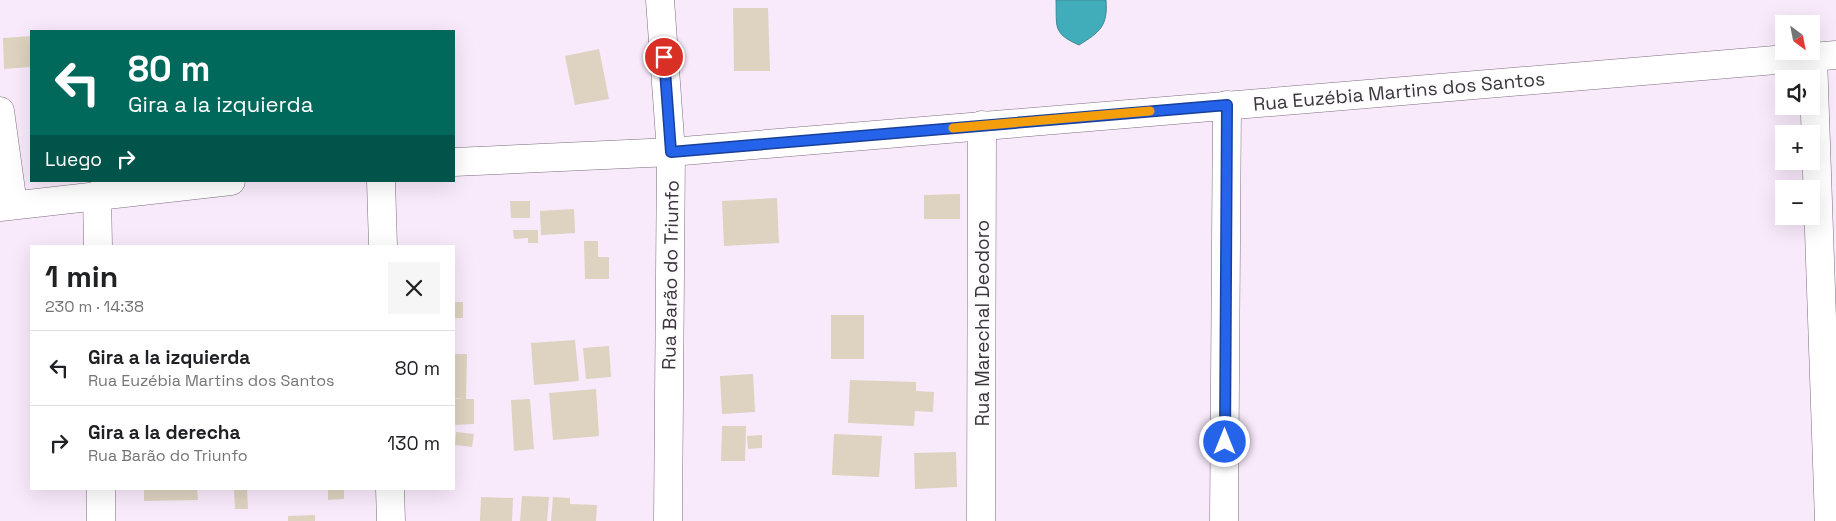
<!DOCTYPE html>
<html lang="es">
<head>
<meta charset="utf-8">
<style>
	:root { --surface:#fff; --page:#f6f6f6; --text:#202124; --muted:#757577; --line:#e0e0e0 }
	body { margin:0; font-family:"Space Grotesk",sans-serif; background:var(--page); color:var(--text); height:100vh; display:flex; flex-direction:column; font-size:19px; white-space:nowrap }
	* { box-sizing:border-box; margin:0 }
	p { font-size:16px; color:var(--muted) }
	.icon { flex:none; width:28px; height:28px; fill:none; stroke:currentColor; stroke-width:2; stroke-linecap:round; stroke-linejoin:round }
	.map { position:relative; flex:1; overflow:hidden }
	.sheet { position:absolute; left:30px; top:245px; width:425px; height:245px; display:flex; flex-direction:column; background:var(--surface); border-radius:0px; box-shadow:0 5px 20px #0002 }
	.sheet>* { flex:none }
	.hud { position:absolute; left:30px; top:30px; width:425px; height:152px; border-radius:0px; box-shadow:0 5px 20px #0002; background:#00695c; color:#fff; overflow:hidden }
	.needle { width:32px; rotate:148deg }
	.controls { position:absolute; left:1775px; top:15px; display:grid; gap:10px }
	.controls a { display:grid; place-items:center; width:45px; height:45px; border-radius:0px; background:var(--surface); box-shadow:0 5px 20px #0002; font-size:25px }
	.pin { position:absolute; display:grid; place-items:center; width:42px; height:42px; color:#fff; margin:-21px; border:2px solid #fff; border-radius:50%; box-shadow:0 1px 5px #0007 }
	.me { position:absolute; width:55px; margin:-28px; rotate:0deg; stroke-linejoin:round; filter:drop-shadow(0 0 4px #0008) }
	.turn { display:flex; align-items:center; gap:18px; height:105px; padding:0 15px; font-size:22px }
	.turn .icon { width:65px; height:65px; stroke-width:2.5 }
	.turn b { display:block; font-size:35px; line-height:42px }
	.then { display:flex; align-items:center; height:48px; padding:0 15px; background:#0003; gap:10px; font-size:19px }
	.round { display:grid; place-items:center; flex:none; width:52px; height:52px; border-radius:0px; background:var(--page) }
	.headline { display:flex; align-items:center; justify-content:space-between; height:85px; padding:0 15px }
	h1 { font-size:30px; font-weight:700; line-height:38px }
	ul { padding:0; list-style:none }
	li { display:flex; align-items:center; gap:15px; height:75px; padding:0 15px; border-top:1px solid var(--line) }
	li div { flex:1 }
	li b { display:block; font-size:19px }
	li em { font-style:normal }
	.map>svg:first-child { display:block }
</style>
</head>
<body>
<div class="map">
<svg width="1836" height="521" viewBox="0 0 1836 521">
	<rect width="100%" height="100%" fill="#f9eafb"/>
	<path fill="#41acba" stroke="#3f8894" d="M1056 0H1106C1108 26 1100 32 1079 45 1052 33 1057 27 1056 0Z"/>
	<g fill="#ded2c0">
		<polygon points="733,8 768,8 770,71 734,71"/>
		<polygon points="31,36 31,67 4,69 3,38"/>
		<polygon points="599,49 609,99 575,105 565,56"/>
		<polygon points="960,194 960,219 924,219 924,195"/>
		<polygon points="777,198 779,243 724,246 722,201"/>
		<polygon points="510,201 530,201 530,218 511,218"/>
		<polygon points="574,209 575,233 541,235 540,211"/>
		<polygon points="513,230 538,230 538,243 528,243 528,238 514,239"/>
		<polygon points="584,241 598,241 598,257 609,257 609,279 585,279"/>
		<rect x="454" y="302" width="9" height="16"/>
		<rect x="831" y="315" width="33" height="44"/>
		<polygon points="575,340 579,381 534,385 531,343"/>
		<polygon points="609,346 611,377 586,379 583,348"/>
		<polygon points="454,354 467,354 466,399 474,399 474,424 454,425 454,399 464,398 454,398"/>
		<polygon points="753,374 755,412 722,414 720,376"/>
		<polygon points="850,380 916,382 916,391 934,392 933,412 915,411 914,426 848,423"/>
		<polygon points="596,389 599,436 553,440 549,393"/>
		<polygon points="530,399 534,449 514,451 511,400"/>
		<polygon points="722,426 746,426 745,461 721,461"/>
		<polygon points="456,432 474,434 472,447 455,445"/>
		<polygon points="834,434 882,436 879,477 832,475"/>
		<polygon points="762,435 762,448 748,449 747,436"/>
		<polygon points="956,452 957,487 915,489 914,453"/>
		<polygon points="144,489 197,489 198,500 144,501"/>
		<polygon points="234,489 247,489 248,509 235,509"/>
		<polygon points="328,489 344,489 344,499 328,500"/>
		<polygon points="522,496 549,497 547,521 520,521"/>
		<polygon points="481,497 513,498 512,521 480,521"/>
		<polygon points="553,497 570,498 570,504 597,505 596,521 551,521"/>
		<polygon points="315,515 315,521 288,521 288,516"/>
	</g>
	<g fill="none" stroke-linecap="round" stroke-linejoin="round">
		<defs>
			<g id="street">
				<polyline points="660,0 671,152 668,521"/>
				<polyline points="1813,57 1829,521"/>
				<polyline points="0,111 13,205"/>
				<polyline points="454,162 671,152 1836,55"/>
				<polyline points="381,181 383,246"/>
				<polyline points="97,195 98,246"/>
				<polyline points="0,207 231,181"/>
				<polyline points="101,489 101,521"/>
				<polyline points="390,489 391,521"/>
				<polyline points="981,521 982,125"/>
				<polyline points="1224,521 1227,105"/>
			</g>
		</defs>
		<use href="#street" stroke="#7b6e7d" stroke-width="29"/>
		<use href="#street" stroke="#fff" stroke-width="28"/>
	</g>
	<g fill="none" stroke-linecap="round" stroke-linejoin="round">
		<defs>
			<polyline id="route" points="664,57 671,152 1227,105 1225,442"/>
		</defs>
		<use href="#route" stroke="#184099" stroke-width="12"/>
		<use href="#route" stroke="#2563eb" stroke-width="9"/>
		<polyline stroke="#f59e0b" stroke-width="9" points="953,128 1150,111"/>
	</g>
	<g text-anchor="middle" stroke-width="4" stroke-linejoin="round" paint-order="stroke">
		<g font-size="19" fill="#3b353c" stroke="#fdfdfd">
			<text transform="translate(1399 91) rotate(-5)" y="7">Rua Euzébia Martins dos Santos</text>
			<text transform="translate(670 275) rotate(-89)" y="7">Rua Barão do Triunfo</text>
			<text transform="translate(982 323) rotate(-90)" y="7">Rua Marechal Deodoro</text>
		</g>
	</g>
</svg>
<div class="controls">
<a><svg class="needle" viewBox="-14 -14 28 28"><path d="M0-13l5 13h-10z" fill="#e53935"/><path d="M0 13l5-13h-10z" fill="#757577"/></svg></a>
<a><svg class="icon" aria-label="sound" viewBox="0 0 24 24"><path d="M4 9h4l5-4v14l-5-4H4zM17 9q2 3 0 6"/></svg></a>
<a>+</a>
<a>−</a>
</div>
<div class="pin" style="left:664px;top:57px;background:#d93025"><svg class="icon" aria-label="arrive" viewBox="0 0 24 24"><path d="M6 21V4h12l-3 4 3 4H6"/></svg></div>
<svg class="me" style="left:1225px;top:442px" viewBox="-20 -20 40 40"><circle r="17" fill="#2563eb" stroke="#fff" stroke-width="3"/><path d="M0-11L8 9 0 5-8 9z" fill="#fff"/></svg>
<div class="hud">
<div class="turn"><svg class="icon" aria-label="left" viewBox="0 0 24 24"><path d="M17 20v-9H6M10 6l-5 5 5 5"/></svg><div><b>80 m</b>Gira a la izquierda</div></div>
<div class="then">Luego<svg class="icon" aria-label="right" viewBox="0 0 24 24"><path d="M7 20v-9h11M14 6l5 5-5 5"/></svg></div>
</div>
<section class="sheet">
<div class="headline"><div><h1>1 min</h1><p>230 m · 14:38</p></div><a class="round"><svg class="icon" aria-label="close" viewBox="0 0 24 24"><path d="M6 6l12 12M18 6L6 18"/></svg></a></div>
<ul>
<li><svg class="icon" aria-label="left" viewBox="0 0 24 24"><path d="M17 20v-9H6M10 6l-5 5 5 5"/></svg><div><b>Gira a la izquierda</b><p>Rua Euzébia Martins dos Santos</p></div><em>80 m</em></li>
<li><svg class="icon" aria-label="right" viewBox="0 0 24 24"><path d="M7 20v-9h11M14 6l5 5-5 5"/></svg><div><b>Gira a la derecha</b><p>Rua Barão do Triunfo</p></div><em>130 m</em></li>
</ul>
</section>
</div>
</body>
</html>
